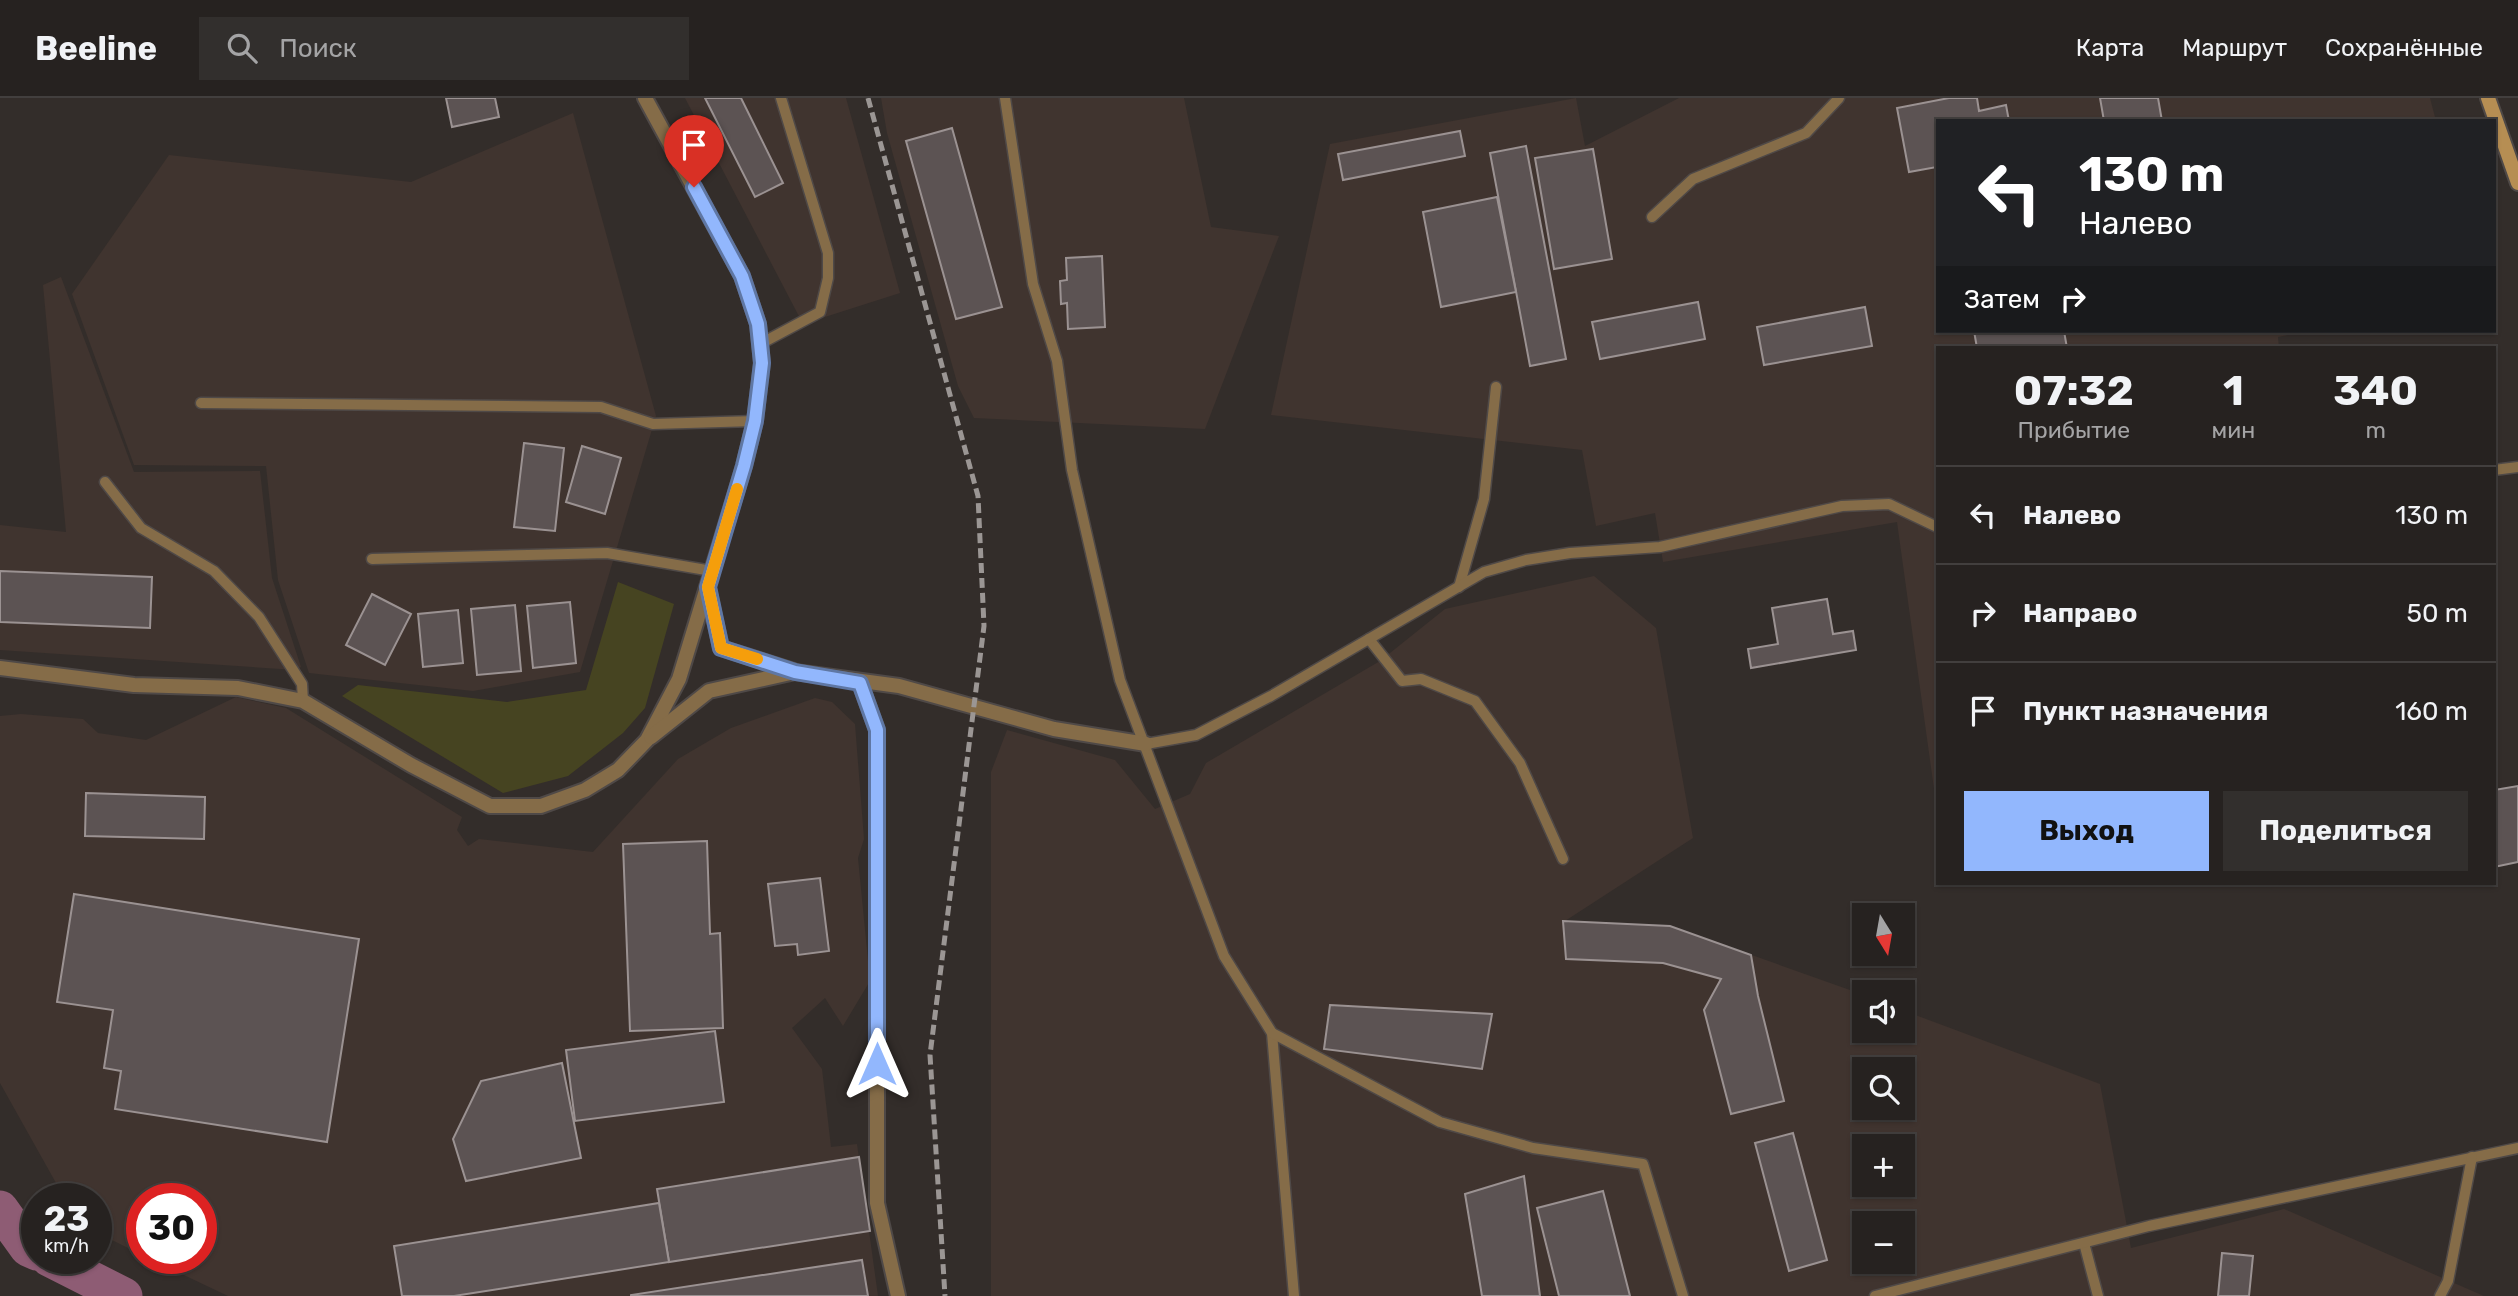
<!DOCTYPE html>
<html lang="ru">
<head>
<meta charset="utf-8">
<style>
	:root { --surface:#262220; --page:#322f2d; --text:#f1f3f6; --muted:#a4a4a5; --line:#423f3e; --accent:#92b7fd }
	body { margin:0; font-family:Rubik,sans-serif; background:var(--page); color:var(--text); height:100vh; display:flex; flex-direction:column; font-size:26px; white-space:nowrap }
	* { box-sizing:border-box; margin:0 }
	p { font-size:23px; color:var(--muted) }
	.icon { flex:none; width:38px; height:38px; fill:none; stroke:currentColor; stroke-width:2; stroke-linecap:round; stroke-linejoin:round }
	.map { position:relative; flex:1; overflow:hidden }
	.drawer { position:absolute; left:1936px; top:248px; width:560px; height:539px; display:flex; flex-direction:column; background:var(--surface); border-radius:0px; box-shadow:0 2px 5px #0004,0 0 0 2px var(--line) }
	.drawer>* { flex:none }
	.hud { position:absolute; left:1936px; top:21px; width:560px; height:214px; border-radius:0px; box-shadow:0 2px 5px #0004,0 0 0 2px var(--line); background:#202124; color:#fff; overflow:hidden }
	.needle { width:46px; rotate:169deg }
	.controls { position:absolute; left:1852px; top:805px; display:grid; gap:14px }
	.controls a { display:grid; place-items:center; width:63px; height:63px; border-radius:0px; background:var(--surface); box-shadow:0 2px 5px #0004,0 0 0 2px var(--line); font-size:35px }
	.speed { position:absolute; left:21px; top:1085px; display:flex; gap:14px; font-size:35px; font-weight:700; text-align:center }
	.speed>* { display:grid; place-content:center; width:91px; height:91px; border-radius:50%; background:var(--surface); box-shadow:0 2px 5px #0004,0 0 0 2px var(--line); line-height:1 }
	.speed small { font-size:18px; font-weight:400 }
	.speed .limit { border:10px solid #d22; background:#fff; color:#111 }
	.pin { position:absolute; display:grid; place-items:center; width:60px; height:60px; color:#fff; margin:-72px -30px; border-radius:50% 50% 50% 0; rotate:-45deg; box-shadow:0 0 7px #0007 }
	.pin .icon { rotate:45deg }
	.me { position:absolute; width:77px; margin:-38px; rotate:0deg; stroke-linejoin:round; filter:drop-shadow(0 0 5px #0008) }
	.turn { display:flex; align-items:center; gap:24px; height:147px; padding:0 28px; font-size:32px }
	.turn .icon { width:91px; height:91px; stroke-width:2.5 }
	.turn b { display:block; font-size:49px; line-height:60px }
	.then { display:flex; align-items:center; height:66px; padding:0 28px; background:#0003; gap:14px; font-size:26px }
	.eta { display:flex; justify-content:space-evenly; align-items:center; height:119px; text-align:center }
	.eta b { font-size:42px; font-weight:700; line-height:49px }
	.cta { display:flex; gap:14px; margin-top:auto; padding:14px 28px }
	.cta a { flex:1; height:80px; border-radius:0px; background:var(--accent); color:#111; font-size:28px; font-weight:700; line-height:80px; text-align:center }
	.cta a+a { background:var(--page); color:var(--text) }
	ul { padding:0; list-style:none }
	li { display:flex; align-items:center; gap:21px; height:98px; padding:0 28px; border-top:2px solid var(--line) }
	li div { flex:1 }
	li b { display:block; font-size:26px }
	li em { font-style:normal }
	header { display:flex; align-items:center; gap:42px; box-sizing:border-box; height:98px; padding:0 35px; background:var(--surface); border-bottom:2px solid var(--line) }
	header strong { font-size:33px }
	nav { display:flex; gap:38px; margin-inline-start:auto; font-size:24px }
	.search { width:490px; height:63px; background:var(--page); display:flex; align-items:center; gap:18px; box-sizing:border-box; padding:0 24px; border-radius:0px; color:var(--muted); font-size:26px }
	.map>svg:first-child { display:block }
</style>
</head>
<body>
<header>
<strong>Beeline</strong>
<div class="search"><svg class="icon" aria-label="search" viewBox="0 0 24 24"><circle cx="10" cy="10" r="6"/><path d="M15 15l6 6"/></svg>Поиск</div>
<nav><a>Карта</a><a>Маршрут</a><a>Сохранённые</a></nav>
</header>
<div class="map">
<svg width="2518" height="1198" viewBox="0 0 2518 1198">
	<rect width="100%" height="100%" fill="#332d2a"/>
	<g fill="#40342f" fill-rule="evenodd">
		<polygon points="685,0 846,0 900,195 803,226"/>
		<polygon points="881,0 1184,0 1211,129 1279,138 1205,331 974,320 958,288 887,35"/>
		<polygon points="1576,0 1585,48 1679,0 2430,0 2436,23 1937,23 1937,233 2308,233 2278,239 2279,250 1937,250 1935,698 1897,424 1663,464 1655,415 1596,428 1582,352 1271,317 1330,46"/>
		<polygon points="573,15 656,318 580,574 473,593 309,575 278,482 266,368 134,367 72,196 169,57 411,84"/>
		<polygon points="61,179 134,374 260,373 272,480 301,569 296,572 0,552 0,427 66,434 43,187"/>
		<path d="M1594 478 1656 530 1693 740 1565 823 1670 828 1864 897V933H1902V912L2100 986 2131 1150 2284 1111 2484 1198H991V674L1007 632 1115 662 1155 711 1190 696 1206 665 1380 563 1445 511ZM1864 971H1902V1010H1864ZM1864 1048H1902V1087H1864ZM1864 1125H1902V1164H1864Z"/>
		<polygon points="236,599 286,610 462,719 457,732 468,748 479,741 593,754 678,661 731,630 815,600 832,604 855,626 864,741 858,760 870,883 843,928 825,900 792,930 822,971 831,1049 857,1046 878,1198 228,1198 148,1160 201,1160 201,1101 142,1101 142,1157 96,1134 96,1101 65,1101 0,985 0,618 21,616 83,621 98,635 146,642"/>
	</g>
	<polygon fill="#464421" points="618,484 674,506 645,610 623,635 568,678 503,695 342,598 358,587 507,604 586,592"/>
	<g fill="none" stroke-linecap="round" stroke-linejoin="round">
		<g stroke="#8e5c74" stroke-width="37">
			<polyline points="0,1111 28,1150 37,1154"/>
			<polyline points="49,1160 124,1198"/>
		</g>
	</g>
	<g fill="#5c5353" stroke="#9b9292" stroke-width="2">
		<polygon points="446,0 495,0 499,19 452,29"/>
		<polygon points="705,0 741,0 783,85 755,99"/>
		<polygon points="1949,0 1977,0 1979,13 2006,7 2009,23 1937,23 1937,69 1909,74 1897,10"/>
		<polygon points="2100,0 2158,0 2162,23 2104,23"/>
		<polygon points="952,30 1002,209 956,221 906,43"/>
		<polygon points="1460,33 1465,58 1343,82 1338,56"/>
		<polygon points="1526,48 1566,261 1530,268 1490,55"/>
		<polygon points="1593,51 1612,161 1554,171 1535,60"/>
		<polygon points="1497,99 1516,194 1441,209 1423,114"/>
		<polygon points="1102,158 1105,229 1068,231 1067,205 1061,206 1060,183 1067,182 1066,160"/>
		<polygon points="1698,204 1705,241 1600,261 1592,224"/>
		<polygon points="1865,209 1872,248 1764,267 1757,229"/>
		<polygon points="1974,233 2064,233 2067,250 1977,250"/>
		<polygon points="524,345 564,350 555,433 514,429"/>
		<polygon points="582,348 621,360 605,416 566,404"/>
		<polygon points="0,473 152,479 150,530 0,524"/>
		<polygon points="372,496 411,516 385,567 346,547"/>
		<polygon points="1827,501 1833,536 1853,533 1856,552 1751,570 1748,551 1778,546 1772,510"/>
		<polygon points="570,504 576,565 533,570 527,508"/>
		<polygon points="515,507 521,573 477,577 471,511"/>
		<polygon points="458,512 463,565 423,569 418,516"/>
		<polygon points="2518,688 2518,764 2494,769 2494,692"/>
		<polygon points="86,695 205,699 204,741 85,738"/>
		<polygon points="707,743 710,836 720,835 723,930 630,933 623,746"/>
		<polygon points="820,780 829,853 798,857 797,846 775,848 768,786"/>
		<polygon points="74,796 359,841 327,1044 115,1011 121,973 104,970 113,912 57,904"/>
		<polygon points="1563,823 1670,828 1751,857 1758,898 1784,1003 1731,1016 1704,912 1721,881 1663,865 1566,861"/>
		<polygon points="1330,907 1492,916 1482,971 1324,951"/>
		<polygon points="715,933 724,1004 575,1023 566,952"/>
		<polygon points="562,965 581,1060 466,1083 453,1041 481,983"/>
		<polygon points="1793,1035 1827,1162 1789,1173 1755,1045"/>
		<polygon points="859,1059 870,1133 669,1164 657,1091"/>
		<polygon points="1524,1078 1540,1198 1482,1198 1465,1096"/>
		<polygon points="1603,1093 1630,1198 1559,1198 1537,1110"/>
		<polygon points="659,1105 669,1164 454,1198 402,1198 394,1148"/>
		<polygon points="2222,1155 2253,1158 2249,1198 2218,1198"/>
		<polygon points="862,1162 868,1198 631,1198 631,1197"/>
	</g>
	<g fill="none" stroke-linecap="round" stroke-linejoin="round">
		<defs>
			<g id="lane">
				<polyline points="1005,0 1033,186 1057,263 1072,372 1120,582 1224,858 1272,935 1294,1198"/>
				<polyline points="1652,119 1693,81 1806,35 1839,0"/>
				<polyline points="760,246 820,214 828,180 828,155 781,0"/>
				<polyline points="201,305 601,309 653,326 755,323"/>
				<polyline points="2494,372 2518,369"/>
				<polyline points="105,384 141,430 214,473 259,519 302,586 303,603"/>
				<polyline points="372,461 607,455 712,473"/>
				<polyline points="1459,489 1484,401 1496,289"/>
				<polyline points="1369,541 1402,583 1421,581 1475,603 1520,665 1563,761"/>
				<polyline points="1146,646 1196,637 1271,598 1484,474 1526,462 1570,455 1660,449 1842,408 1889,406 1937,429"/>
				<polyline points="1272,935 1440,1024 1533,1050 1643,1066 1683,1198"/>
				<polyline points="2084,1145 2098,1198"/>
				<polyline points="1875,1198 2149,1128 2518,1050"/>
				<polyline points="2440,1198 2448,1183 2472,1059"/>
			</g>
			<g id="street">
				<polyline points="708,491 721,550 794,573"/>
				<polyline points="0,570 134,587 238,590 303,603 411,667 490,708 541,708 585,692 618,672 647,642 679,581 744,368 755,323 762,265 758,226 742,178 645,0"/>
				<polyline points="860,585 877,632 877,1105 898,1198"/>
				<polyline points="651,639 709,593 795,574 899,588 1054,631 1146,646"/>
			</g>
			<polyline id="secondary" points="2488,0 2518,85"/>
		</defs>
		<use href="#lane" stroke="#4f4947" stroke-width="13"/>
		<use href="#street" stroke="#4f4947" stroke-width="18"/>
		<use href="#secondary" stroke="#4f4947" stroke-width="18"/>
		<use href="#lane" stroke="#856c48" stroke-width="10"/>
		<use href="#street" stroke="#856c48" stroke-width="14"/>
		<use href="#secondary" stroke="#b68e53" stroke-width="14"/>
		<polyline stroke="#9b9694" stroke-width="5" stroke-dasharray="10 5" stroke-linecap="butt" points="868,0 978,398 984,528 930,957 945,1198"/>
	</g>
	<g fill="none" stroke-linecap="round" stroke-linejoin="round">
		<defs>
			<polyline id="route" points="694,89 742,178 758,226 762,265 755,323 744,368 708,489 721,550 795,574 860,585 877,632 877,966"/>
		</defs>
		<use href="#route" stroke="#5f77a4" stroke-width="18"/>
		<use href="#route" stroke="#92b7fd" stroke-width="12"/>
		<polyline stroke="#f59e0b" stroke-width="12" points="737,391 708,489 721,550 757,561"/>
	</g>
</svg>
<div class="controls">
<a><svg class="needle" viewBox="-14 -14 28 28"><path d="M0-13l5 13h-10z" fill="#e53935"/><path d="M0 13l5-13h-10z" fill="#a4a4a5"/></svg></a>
<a><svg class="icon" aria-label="sound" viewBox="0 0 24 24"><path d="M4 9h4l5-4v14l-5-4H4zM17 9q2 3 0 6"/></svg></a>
<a><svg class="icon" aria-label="search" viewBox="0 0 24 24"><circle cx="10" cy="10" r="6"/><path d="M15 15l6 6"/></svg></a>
<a>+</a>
<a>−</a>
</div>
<div class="speed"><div>23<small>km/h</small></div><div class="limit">30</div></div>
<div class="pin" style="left:694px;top:89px;background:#d93025"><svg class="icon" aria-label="arrive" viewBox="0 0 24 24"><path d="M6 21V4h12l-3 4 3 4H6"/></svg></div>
<svg class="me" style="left:877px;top:966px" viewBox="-20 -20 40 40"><path d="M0-17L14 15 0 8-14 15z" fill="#92b7fd" stroke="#fff" stroke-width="4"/></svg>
<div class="hud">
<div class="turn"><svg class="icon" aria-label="left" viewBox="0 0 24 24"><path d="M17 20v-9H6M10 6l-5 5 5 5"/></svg><div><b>130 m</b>Налево</div></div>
<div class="then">Затем<svg class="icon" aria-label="right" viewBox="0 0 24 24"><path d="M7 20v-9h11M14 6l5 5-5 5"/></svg></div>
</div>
<section class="drawer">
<div class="eta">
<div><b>07:32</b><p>Прибытие</p></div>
<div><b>1</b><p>мин</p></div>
<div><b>340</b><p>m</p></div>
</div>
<ul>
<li><svg class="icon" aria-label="left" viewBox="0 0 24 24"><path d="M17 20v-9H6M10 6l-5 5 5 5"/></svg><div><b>Налево</b></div><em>130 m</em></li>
<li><svg class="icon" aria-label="right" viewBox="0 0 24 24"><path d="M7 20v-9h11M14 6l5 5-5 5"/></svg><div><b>Направо</b></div><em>50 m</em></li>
<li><svg class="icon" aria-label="arrive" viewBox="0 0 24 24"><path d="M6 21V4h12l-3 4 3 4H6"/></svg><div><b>Пункт назначения</b></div><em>160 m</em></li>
</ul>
<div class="cta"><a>Выход</a><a>Поделиться</a></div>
</section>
</div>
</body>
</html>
